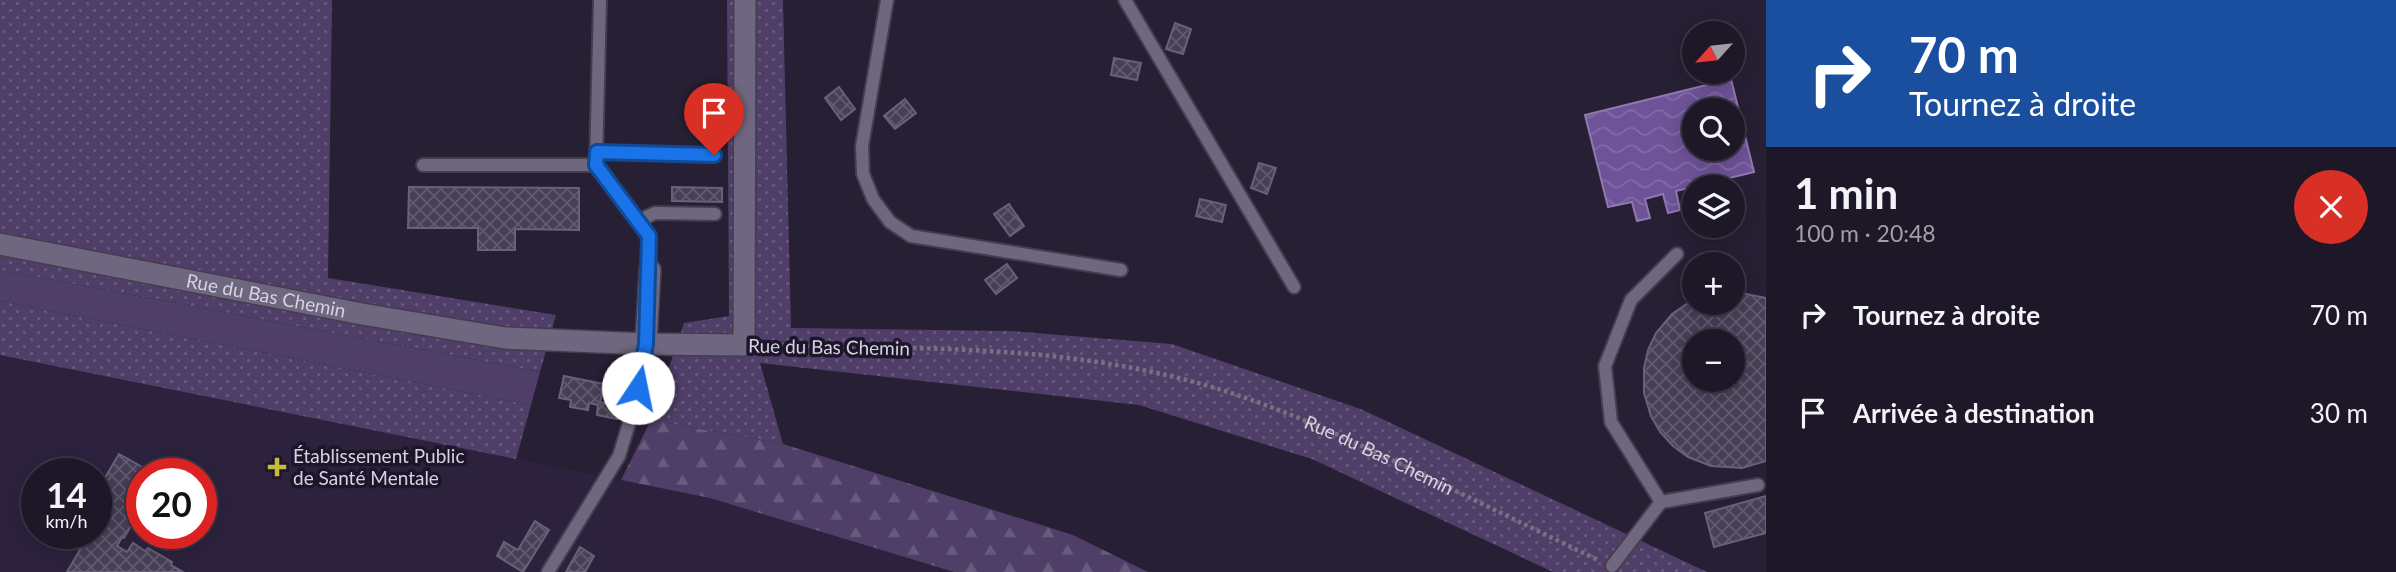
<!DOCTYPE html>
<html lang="fr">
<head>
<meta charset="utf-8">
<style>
	:root { --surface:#1d1727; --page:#25202f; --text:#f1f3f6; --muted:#a09fa7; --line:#3b3644 }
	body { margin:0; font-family:Lato,sans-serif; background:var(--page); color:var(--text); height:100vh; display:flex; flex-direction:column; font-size:26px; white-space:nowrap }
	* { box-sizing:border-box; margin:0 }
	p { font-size:23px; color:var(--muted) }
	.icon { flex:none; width:38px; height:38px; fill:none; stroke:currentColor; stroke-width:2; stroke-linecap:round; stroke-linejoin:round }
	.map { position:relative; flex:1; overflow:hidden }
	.drawer { display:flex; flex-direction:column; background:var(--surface); width:630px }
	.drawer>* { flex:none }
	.guide { background:#1a4fa0; color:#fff; overflow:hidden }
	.needle { width:46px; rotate:243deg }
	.controls { position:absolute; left:1682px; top:21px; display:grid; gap:14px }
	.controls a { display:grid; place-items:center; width:63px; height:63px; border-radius:50%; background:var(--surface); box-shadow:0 4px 18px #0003,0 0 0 2px var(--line); font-size:35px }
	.speed { position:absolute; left:21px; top:458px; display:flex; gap:14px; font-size:35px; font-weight:700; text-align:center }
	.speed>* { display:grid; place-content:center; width:91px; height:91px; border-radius:50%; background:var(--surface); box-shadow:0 4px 18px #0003,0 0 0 2px var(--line); line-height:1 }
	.speed small { font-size:18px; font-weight:400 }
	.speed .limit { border:10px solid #d22; background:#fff; color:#111 }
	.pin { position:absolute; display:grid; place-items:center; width:60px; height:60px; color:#fff; margin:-72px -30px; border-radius:50% 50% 50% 0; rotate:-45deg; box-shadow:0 0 7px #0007 }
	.pin .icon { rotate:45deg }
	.me { position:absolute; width:77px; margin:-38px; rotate:11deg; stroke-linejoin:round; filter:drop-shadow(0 0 5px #0008) }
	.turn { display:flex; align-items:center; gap:24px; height:147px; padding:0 28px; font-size:32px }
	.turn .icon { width:91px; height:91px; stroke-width:2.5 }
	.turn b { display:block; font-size:49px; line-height:60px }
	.round { display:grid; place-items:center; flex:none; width:74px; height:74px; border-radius:37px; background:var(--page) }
	.summary { display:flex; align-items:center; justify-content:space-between; height:119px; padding:0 28px }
	h1 { font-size:42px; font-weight:700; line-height:52px }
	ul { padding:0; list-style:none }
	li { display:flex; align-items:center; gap:21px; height:98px; padding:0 28px }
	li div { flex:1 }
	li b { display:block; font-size:26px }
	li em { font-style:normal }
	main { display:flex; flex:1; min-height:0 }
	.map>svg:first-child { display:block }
</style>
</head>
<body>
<main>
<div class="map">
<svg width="1766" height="572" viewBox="0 0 1766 572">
	<defs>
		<pattern id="grass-dots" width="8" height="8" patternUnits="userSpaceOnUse" patternTransform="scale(1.75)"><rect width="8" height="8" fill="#4f3f68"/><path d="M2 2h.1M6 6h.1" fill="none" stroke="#685a7d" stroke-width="1.8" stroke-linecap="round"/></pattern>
		<pattern id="forest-firs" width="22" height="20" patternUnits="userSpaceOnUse" patternTransform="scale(1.75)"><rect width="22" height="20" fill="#4f3f68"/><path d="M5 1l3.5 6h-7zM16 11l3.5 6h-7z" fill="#685a7d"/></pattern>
		<pattern id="water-waves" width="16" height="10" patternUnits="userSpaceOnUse" patternTransform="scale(1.75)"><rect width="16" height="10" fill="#6e5398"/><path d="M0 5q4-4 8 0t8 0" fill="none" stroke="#826ba6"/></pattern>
		<pattern id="building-cross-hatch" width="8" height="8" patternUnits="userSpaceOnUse" patternTransform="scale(1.75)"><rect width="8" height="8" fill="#483f57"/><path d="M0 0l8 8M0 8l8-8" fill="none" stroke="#625a6f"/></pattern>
	</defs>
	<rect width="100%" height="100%" fill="#271f34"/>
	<path fill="#2d223e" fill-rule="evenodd" d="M0 355 710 498 954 572H0ZM37 474H96V534H37ZM142 474H201V534H142Z"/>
	<g fill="url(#grass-dots)">
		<polygon points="0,0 332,0 328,278 556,315 540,372 0,270"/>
		<polygon points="727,0 783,0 791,328 1011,331 1172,344 1363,410 1707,572 1553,572 1312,459 1139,405 760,363 783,444 651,420 684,323 729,316"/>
		<polygon points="0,301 531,405 516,459 0,355"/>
	</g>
	<polygon fill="url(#forest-firs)" points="651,420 783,444 1073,535 1148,572 954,572 710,498 621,480"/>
	<polygon fill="#4f3f68" points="0,270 540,372 531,405 0,301"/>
	<path fill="url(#water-waves)" stroke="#8e79ae" stroke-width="2" fill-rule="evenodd" d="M1731 79 1754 172 1676 191 1680 210 1668 213 1663 194 1645 199 1650 218 1637 221 1632 202 1608 207 1585 115ZM1694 110H1732V149H1694Z"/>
	<g fill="url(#building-cross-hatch)" stroke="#696079" stroke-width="2" fill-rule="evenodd">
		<polygon points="1175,23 1191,29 1183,54 1166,49"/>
		<polygon points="1114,58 1141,63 1137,80 1111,75"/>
		<polygon points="839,87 855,109 841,120 825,98"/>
		<polygon points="905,99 916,113 895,129 884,116"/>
		<polygon points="1259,163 1276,168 1267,194 1251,188"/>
		<polygon points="409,187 579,188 579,230 515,229 515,250 478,250 478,228 408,228"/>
		<polygon points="672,187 722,188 722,202 672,201"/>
		<polygon points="1200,199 1226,205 1222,222 1196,216"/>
		<polygon points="1009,204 1024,226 1010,236 994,214"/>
		<polygon points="1007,264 1017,278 996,294 985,280"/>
		<path d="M1732 291 1766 298V461L1742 468 1711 466 1688 457 1673 446 1660 432 1651 416 1644 393V368L1648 350 1656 333 1672 314 1694 299V303H1732ZM1694 341H1732V380H1694Z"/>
		<polygon points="564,376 604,384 600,402 620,406 617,419 597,415 598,405 589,403 588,410 570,407 571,400 559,398"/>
		<polygon points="119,454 155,474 142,474 142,507 124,538 122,537 117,546 127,552 133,543 145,551 148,548 172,562 171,565 183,572 67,572 80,550 66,542 71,534 96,534 99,525 96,523 96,493"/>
		<polygon points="1766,496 1766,533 1714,547 1705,513"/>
		<polygon points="535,521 549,530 523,572 497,556 504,542 518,550"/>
		<polygon points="580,547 594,556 585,572 566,572"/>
	</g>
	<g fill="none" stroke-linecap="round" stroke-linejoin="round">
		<defs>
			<g id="lane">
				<polyline points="600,0 596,165 649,236 650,270"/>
				<polyline points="887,0 862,146 863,174 873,199 890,222 911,236 1121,270"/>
				<polyline points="1125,0 1294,287"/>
				<polyline points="597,152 714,155"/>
				<polyline points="423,165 596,165"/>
				<polyline points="638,221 655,213 715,214"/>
				<polyline points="1677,254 1631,300 1605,366 1611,422 1661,502 1758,485"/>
				<polyline points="1612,566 1661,502"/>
				<polyline points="548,572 619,456 635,404 646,344"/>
			</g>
			<g id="street">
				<path id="s2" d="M0 244 362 314 505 338 646 344 744 345 745 0"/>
				<polyline points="646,344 650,270"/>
			</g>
		</defs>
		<use href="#lane" stroke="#443d4e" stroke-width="16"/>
		<use href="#street" stroke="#443d4e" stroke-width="24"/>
		<path stroke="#787183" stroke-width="4.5" stroke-dasharray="3.5 3.5" stroke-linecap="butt" id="s1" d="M766 345C900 349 1034 344 1166 375 1259 396 1346 437 1431 479 1487 506 1542 533 1598 560"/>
		<use href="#lane" stroke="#6f667f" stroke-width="12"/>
		<use href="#street" stroke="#6f667f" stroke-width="21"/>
	</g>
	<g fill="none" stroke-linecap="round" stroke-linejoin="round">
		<defs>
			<polyline id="route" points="638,388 646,344 649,236 596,165 597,152 714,155"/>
		</defs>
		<use href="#route" stroke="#114b97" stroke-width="18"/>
		<use href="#route" stroke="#1a73e8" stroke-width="12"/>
	</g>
	<path fill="#c6bc3c" stroke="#1d152a" stroke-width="2.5" d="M273.5 456.5h7v7h7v7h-7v7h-7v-7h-7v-7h7z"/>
	<g text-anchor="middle" stroke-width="7" stroke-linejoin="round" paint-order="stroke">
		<g font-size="19" fill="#d7d2e1" stroke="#1d152a">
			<text dy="7" stroke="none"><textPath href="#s2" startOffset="271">Rue du Bas Chemin</textPath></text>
			<text transform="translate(829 347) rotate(1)" y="7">Rue du Bas Chemin</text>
			<text dy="7" stroke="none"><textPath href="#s1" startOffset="630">Rue du Bas Chemin</textPath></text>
		</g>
		<g font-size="19" fill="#d7d2e1" stroke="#1d152a" text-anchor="start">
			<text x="293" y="463">Établissement Public<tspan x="293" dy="22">de Santé Mentale</tspan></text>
		</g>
	</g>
</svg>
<div class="controls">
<a><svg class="needle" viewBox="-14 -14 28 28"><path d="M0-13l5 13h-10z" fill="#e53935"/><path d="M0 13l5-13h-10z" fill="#a09fa7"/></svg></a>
<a><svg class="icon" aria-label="search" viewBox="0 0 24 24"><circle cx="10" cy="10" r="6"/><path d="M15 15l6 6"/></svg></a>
<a><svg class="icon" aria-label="layers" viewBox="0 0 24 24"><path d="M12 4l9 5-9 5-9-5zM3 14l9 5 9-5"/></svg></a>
<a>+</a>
<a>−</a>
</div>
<div class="speed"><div>14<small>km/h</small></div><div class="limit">20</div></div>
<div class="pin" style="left:714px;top:155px;background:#d93025"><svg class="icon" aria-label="arrive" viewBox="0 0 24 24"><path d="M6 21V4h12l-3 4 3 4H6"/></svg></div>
<svg class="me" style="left:638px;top:388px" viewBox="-20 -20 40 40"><circle r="19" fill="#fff"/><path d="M0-13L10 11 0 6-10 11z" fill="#1a73e8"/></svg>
</div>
<section class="drawer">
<div class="guide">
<div class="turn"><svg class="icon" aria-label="right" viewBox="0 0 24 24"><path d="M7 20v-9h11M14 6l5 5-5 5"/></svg><div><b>70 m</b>Tournez à droite</div></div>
</div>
<div class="summary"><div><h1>1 min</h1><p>100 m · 20:48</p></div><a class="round" style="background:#d93025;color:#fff"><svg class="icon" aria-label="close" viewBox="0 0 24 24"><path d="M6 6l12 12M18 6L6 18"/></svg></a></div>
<ul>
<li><svg class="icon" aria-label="right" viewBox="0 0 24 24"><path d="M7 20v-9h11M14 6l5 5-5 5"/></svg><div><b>Tournez à droite</b></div><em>70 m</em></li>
<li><svg class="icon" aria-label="arrive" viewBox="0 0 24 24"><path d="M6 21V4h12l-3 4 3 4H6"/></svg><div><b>Arrivée à destination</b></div><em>30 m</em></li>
</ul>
</section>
</main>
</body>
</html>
